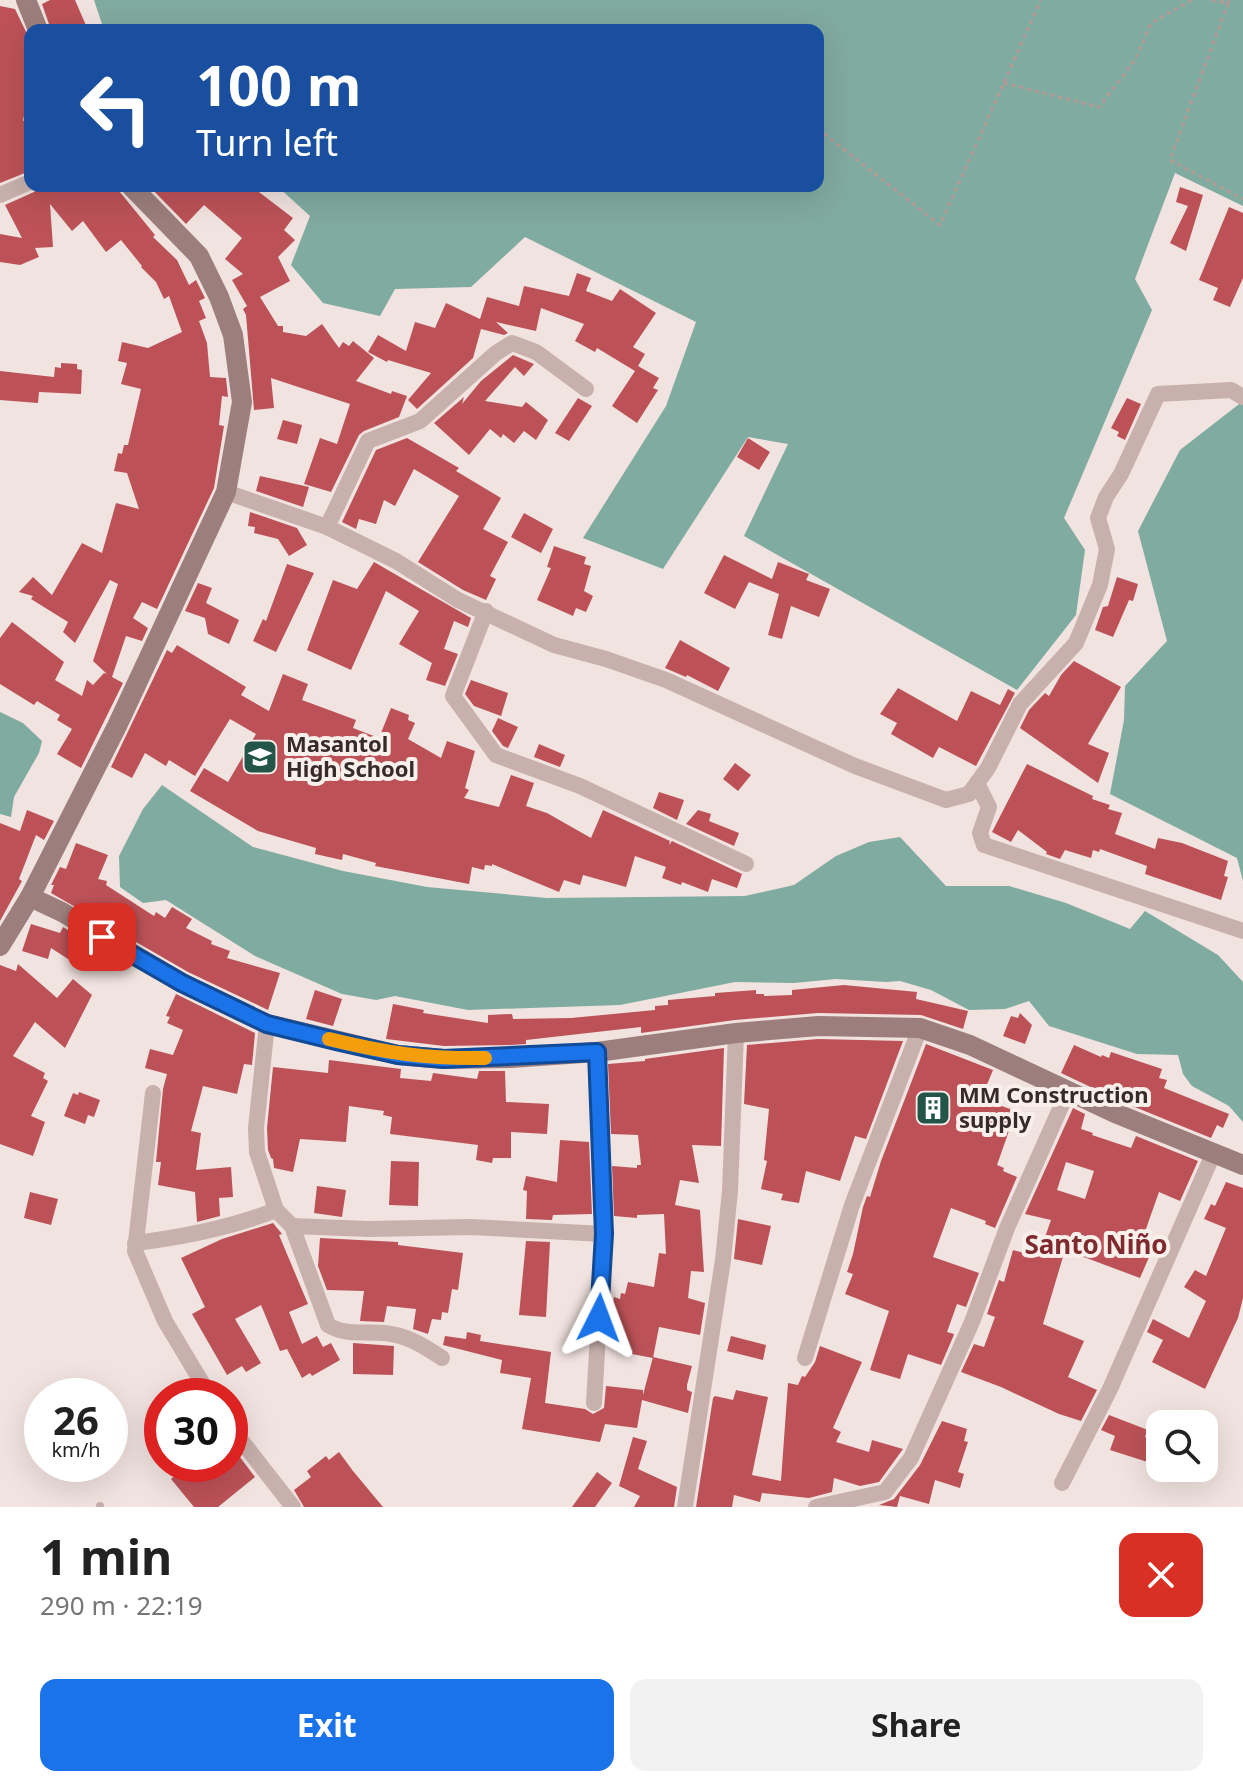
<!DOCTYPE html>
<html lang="en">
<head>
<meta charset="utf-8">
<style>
	:root { --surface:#fff; --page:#f2f2f2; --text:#222; --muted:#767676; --accent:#1a73e8 }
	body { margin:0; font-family:"Noto Sans",sans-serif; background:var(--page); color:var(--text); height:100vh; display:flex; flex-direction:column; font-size:30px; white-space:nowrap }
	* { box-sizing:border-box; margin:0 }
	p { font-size:26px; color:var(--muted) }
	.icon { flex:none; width:44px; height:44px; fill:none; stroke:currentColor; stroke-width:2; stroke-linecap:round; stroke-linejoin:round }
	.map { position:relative; height:1507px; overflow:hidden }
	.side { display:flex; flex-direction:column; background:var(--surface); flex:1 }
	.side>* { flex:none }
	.banner { position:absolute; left:24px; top:24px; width:800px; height:168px; border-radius:16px; box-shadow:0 8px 32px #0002; background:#1a4fa0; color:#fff; overflow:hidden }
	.buttons { position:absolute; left:1146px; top:1410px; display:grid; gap:16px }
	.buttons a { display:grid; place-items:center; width:72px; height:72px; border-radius:16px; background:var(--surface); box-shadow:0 8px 32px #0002; font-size:40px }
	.speed { position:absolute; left:24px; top:1378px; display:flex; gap:16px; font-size:40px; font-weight:700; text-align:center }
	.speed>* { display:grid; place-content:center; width:104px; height:104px; border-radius:50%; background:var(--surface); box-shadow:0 8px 32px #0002; line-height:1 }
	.speed small { font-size:20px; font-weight:400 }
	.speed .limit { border:12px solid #d22; background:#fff; color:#111 }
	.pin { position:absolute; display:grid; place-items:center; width:68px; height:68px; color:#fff; margin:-34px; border-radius:16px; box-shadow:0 4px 12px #0006 }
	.me { position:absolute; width:88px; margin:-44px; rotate:3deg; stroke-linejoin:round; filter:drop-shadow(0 0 6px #0008) }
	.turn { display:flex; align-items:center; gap:28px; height:168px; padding:0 40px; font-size:36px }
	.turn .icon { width:104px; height:104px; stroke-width:2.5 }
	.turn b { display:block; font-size:56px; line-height:68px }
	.round { display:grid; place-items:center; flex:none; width:84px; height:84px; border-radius:16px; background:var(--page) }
	.head { display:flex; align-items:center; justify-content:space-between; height:136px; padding:0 40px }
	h1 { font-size:48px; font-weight:700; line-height:60px }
	.button { display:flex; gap:16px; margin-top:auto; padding:16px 40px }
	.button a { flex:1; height:92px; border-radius:16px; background:var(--accent); color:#fff; font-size:32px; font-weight:700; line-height:92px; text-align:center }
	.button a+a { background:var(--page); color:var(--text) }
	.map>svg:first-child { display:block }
</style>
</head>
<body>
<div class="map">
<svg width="1243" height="1507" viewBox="0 0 1243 1507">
	<rect width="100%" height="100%" fill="#f1e3df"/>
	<g fill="#80aba1">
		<polygon points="94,0 1243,0 1243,206 1175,173 1135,279 1152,310 1064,518 1085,550 1076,615 1017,690 744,536 788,444 748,437 663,569 583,538 666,406 696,322 525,237 471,287 395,289 380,316 323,303 291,265 310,216 277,186 818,186 818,30 104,30"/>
		<polygon points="1243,401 1243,881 1237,858 1110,794 1124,720 1125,686 1167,641 1138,531 1180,450"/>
		<polygon points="0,712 23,723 42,741 39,753 14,797 11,817 0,814"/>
		<polygon points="162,785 253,847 343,871 427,887 547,898 745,896 794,885 836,856 869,842 900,837 946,886 1009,886 1066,903 1130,929 1145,911 1218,955 1243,982 1243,1122 1229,1106 1192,1086 1183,1074 1178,1055 1137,1054 1049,1026 1029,1001 1005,1009 969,1010 931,990 900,981 886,982 836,979 794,983 735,982 620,1005 468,1010 395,996 376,1000 342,994 255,956 166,900 143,903 120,887 119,856 143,809"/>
	</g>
	<g fill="#bc5258" fill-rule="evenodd">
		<polygon points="50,0 75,0 88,30 51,30 42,4"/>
		<polygon points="0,6 15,9 30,40 30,87 23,121 30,117 30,171 0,183"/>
		<polygon points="40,186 115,186 155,235 153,237 177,260 189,285 196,280 205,298 199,301 206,318 199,321 207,343 210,377 226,378 228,397 222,396 219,425 224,426 214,488 157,609 142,602 133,618 148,628 142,641 126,636 112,677 123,683 81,768 57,754 72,729 57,720 60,715 37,701 34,705 0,684 0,638 12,622 64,662 55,680 82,696 87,680 93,685 104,673 107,674 93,661 118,584 110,580 75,643 63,632 68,622 31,599 33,596 19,592 33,577 52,595 82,543 102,553 116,503 139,509 127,473 114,471 118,453 122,454 124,445 128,445 141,389 121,384 127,363 118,361 122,342 148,348 182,332 169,296 164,299 156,282 141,267 142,266 121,240 106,252 83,221 72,231 50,204 53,247 35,248 39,257 20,265 0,262 0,234 22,238 5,205 34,192"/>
		<polygon points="149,186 251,186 293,218 284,230 295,240 278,257 290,281 260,297 278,326 283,326 283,332 306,336 322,324 339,348 343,342 349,346 353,341 374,358 356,381 391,394 392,391 407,396 399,417 364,431 359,435 331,492 304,484 320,438 337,444 350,404 271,378 274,408 254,410 246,315 243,309 247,306 232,280 243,274 225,259 242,238 204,205 186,224"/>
		<polygon points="1180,187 1203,195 1186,251 1170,243 1188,206 1176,202"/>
		<polygon points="1229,207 1243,213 1243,278 1230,307 1213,300 1218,288 1199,280"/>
		<polygon points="577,273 591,278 586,291 612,301 620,289 656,313 633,347 645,354 638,366 659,378 653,388 658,390 637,423 612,406 635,371 597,348 595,352 575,341 584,324 541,308 536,331 496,322 508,333 504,335 481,329 473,358 417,409 408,400 431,373 388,360 387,362 368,352 378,335 406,351 415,322 435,328 446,303 480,319 487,297 519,306 524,286 569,296"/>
		<polygon points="513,355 534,364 524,376 515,367 485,401 522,407 526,402 548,420 536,440 524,431 514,443 503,434 501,438 490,429 469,455 434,423 464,397 462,404 481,381"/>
		<polygon points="61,363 77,364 77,369 82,370 81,394 39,392 38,403 0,400 0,371 54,377 55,367 61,368"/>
		<polygon points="578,398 592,406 569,441 555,433"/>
		<polygon points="1127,398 1141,404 1125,440 1117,436 1119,432 1111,428"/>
		<polygon points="283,420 302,425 297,444 277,439"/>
		<polygon points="407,438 459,468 456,471 501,498 483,529 508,542 490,576 496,579 486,600 463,590 418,562 459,496 414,469 395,506 384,500 376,524 359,519 356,529 342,522 376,450"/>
		<polygon points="748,438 770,452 759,470 737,457"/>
		<polygon points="260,476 309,487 303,507 256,491"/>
		<polygon points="250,512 297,528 307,545 289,556 278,539 254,533 255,527 248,526"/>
		<polygon points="524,513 553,529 541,553 511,537"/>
		<polygon points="554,546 586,557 584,564 591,566 584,591 593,596 586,612 576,608 573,616 537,600 551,568 547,567"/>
		<polygon points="724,555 772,579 778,562 809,574 806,580 830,589 819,617 791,606 782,639 768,635 779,594 749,582 735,609 704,593"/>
		<polygon points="374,562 471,618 468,627 454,621 444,649 458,654 445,686 426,680 432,663 399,644 419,611 386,591 351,670 307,650 333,580 357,589"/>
		<polygon points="287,564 314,573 276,652 253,641 263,619 266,621"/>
		<polygon points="1117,577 1138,584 1133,601 1129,600 1113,637 1095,630 1103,607 1108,606"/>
		<polygon points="198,583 212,588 206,603 239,620 229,644 208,634 205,618 185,611"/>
		<polygon points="680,640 730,668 718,691 687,675 686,677 665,668"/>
		<polygon points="177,645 246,687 241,695 269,711 283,674 308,684 302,700 356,720 353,728 379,738 391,708 409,715 408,720 415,723 408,739 441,758 447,741 475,751 465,788 469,790 464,798 499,807 511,775 534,783 526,806 547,813 591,838 603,810 670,841 669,845 672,841 742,874 737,888 712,879 708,892 682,882 681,885 662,878 666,867 635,856 626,887 583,875 580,885 564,880 559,892 492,864 492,866 485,865 484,870 472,867 469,884 375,866 376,863 343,854 342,860 315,854 316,848 258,831 190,791 204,768 228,782 256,734 230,719 195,776 169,760 166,766 145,753 132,778 111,767 167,650 172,653"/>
		<polygon points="1074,661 1121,687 1088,744 1109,753 1098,783 1020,728 1029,710 1045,693 1049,696 1061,675"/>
		<polygon points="471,680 508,693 501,716 474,706 465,694"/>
		<polygon points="898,688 957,721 971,691 1000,705 1008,689 1015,693 976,766 939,747 933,758 891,734 897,723 880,714"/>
		<polygon points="498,718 518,727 508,748 503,746 492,731"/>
		<polygon points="539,744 565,755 560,767 534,757"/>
		<polygon points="735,763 751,775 738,791 723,779"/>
		<polygon points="1027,764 1093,796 1092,799 1110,805 1108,809 1122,813 1115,834 1155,849 1158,838 1182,843 1228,861 1224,876 1228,877 1221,900 1145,874 1147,866 1100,849 1099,852 1093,850 1091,858 1065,850 1060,859 1046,854 1047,852 1018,830 1011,842 992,832"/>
		<polygon points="659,792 684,800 677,820 653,808"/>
		<polygon points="27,810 54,821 44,840 36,835 19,879 22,881 0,921 0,823 20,831"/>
		<polygon points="698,810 711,814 709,821 739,833 734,846 686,824"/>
		<polygon points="76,843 108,855 98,879 107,881 106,885 154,916 156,912 165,918 172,907 192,919 186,928 212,941 211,944 230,951 227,958 280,973 268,1010 188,972 51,893 54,885 51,885 60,867 66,869"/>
		<polygon points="31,924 60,933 63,927 96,947 82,968 51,948 48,959 22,951"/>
		<polygon points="18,964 57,998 73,979 92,995 65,1048 35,1022 13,1056 45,1073 43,1078 48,1081 31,1116 45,1122 33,1156 0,1144 0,965 16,971"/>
		<polygon points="844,985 917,992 916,999 968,1011 963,1029 921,1015 818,1013 735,1020 641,1033 641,1027 526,1040 526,1044 510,1045 444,1046 386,1039 393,1004 424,1010 423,1013 488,1023 488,1015 512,1014 513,1019 571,1018 655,1010 655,1006 668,1005 668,1000 715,996 715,993 756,990 756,994 764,994 764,996 792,995 792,990"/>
		<polygon points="315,990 342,999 333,1026 306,1019"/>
		<polygon points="176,994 255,1033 252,1065 244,1064 237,1094 203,1086 191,1131 201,1133 196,1170 231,1167 233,1197 219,1198 220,1216 197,1222 195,1192 158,1185 161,1162 156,1162 163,1089 167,1074 145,1068 150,1049 173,1055 183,1030 167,1023 170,1017 166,1016"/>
		<polygon points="1020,1013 1032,1025 1025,1044 1003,1036 1011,1016 1018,1018"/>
		<polygon points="818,1039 903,1041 866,1139 855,1136 840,1181 806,1171 799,1203 781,1200 783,1194 761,1189 767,1161 764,1160 769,1109 744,1104 747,1045"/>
		<polygon points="926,1044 993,1070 981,1099 1016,1111 997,1165 1004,1168 1003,1171 1017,1177 995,1228 985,1224 986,1221 951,1208 933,1257 979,1273 966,1307 957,1304 947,1332 954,1334 953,1337 941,1365 908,1354 900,1379 870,1370 889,1311 845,1294 853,1274 847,1272 853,1254 863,1207 867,1196 870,1197 881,1161"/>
		<polygon points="1074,1045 1101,1057 1102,1055 1109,1058 1111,1052 1162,1069 1159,1078 1167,1080 1164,1088 1229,1114 1223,1128 1217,1125 1211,1138 1120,1101 1061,1073"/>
		<polygon points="724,1048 721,1146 692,1145 699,1183 680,1180 675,1205 700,1210 704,1272 691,1271 688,1298 705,1303 700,1335 659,1327 653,1358 616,1351 620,1334 609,1332 614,1297 620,1299 621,1293 625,1294 628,1282 654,1287 659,1253 666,1254 664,1214 637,1215 637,1218 614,1216 612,1166 637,1168 637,1165 641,1165 638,1135 611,1134 608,1064 645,1061 645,1059"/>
		<polygon points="329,1060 401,1069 400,1078 431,1081 433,1073 477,1079 479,1071 505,1071 506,1102 549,1104 547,1134 511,1132 511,1158 493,1158 492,1163 476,1160 478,1145 390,1134 392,1117 383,1115 384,1111 349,1106 346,1142 300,1139 293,1172 274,1168 273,1159 271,1158 268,1150 267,1128 273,1067 328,1073"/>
		<polygon points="79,1092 100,1100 94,1117 88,1115 85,1124 64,1116 73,1093 78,1095"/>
		<path d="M1073 1108 1085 1114 1081 1129 1093 1133 1092 1135 1131 1148 1136 1136 1198 1161 1180 1201 1159 1192 1141 1243 1153 1248 1140 1278 1065 1250 1043 1324 1084 1341 1068 1377 1097 1390 1081 1421 1059 1414 1001 1387 961 1372 974 1344 984 1347 995 1317 987 1314 999 1280 1004 1282 1013 1250 1038 1257 1051 1220 1025 1214ZM1066 1162 1094 1171 1085 1199 1057 1190Z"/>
		<polygon points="560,1140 589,1142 592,1214 553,1215 552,1220 526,1219 527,1191 523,1190 526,1176 557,1182"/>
		<polygon points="391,1161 419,1162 418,1206 389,1205"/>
		<polygon points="1226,1182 1243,1188 1243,1298 1238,1318 1205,1389 1152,1362 1163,1340 1147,1332 1153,1319 1189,1338 1206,1301 1184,1287 1195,1270 1206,1276 1226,1228 1204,1219 1211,1204 1215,1206"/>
		<polygon points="317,1186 346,1190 342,1217 314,1213"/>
		<polygon points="30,1192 58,1199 51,1225 24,1218"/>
		<polygon points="738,1219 771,1226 762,1265 734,1259"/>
		<polygon points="273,1223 282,1234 279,1235 308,1304 289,1312 302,1344 317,1336 323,1347 331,1343 340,1360 312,1376 310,1373 302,1378 287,1349 280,1351 261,1305 235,1319 261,1363 246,1372 242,1366 227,1375 192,1314 205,1307 181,1258 222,1239"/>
		<polygon points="320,1238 398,1242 398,1245 463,1253 458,1290 452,1289 448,1313 442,1312 441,1320 432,1319 428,1334 413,1329 416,1309 387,1306 384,1322 360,1321 364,1291 327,1290 318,1266"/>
		<polygon points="526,1241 550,1242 546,1317 519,1315"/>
		<polygon points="467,1332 481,1335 480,1341 551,1352 545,1403 585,1409 593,1414 604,1408 606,1386 643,1390 643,1395 653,1357 692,1366 687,1385 687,1390 692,1392 688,1413 642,1400 637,1428 605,1424 600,1442 522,1429 531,1378 500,1373 502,1360 443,1345 445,1336 466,1339"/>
		<polygon points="731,1336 766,1345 763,1360 727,1351"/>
		<polygon points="353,1343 394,1346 393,1375 353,1374"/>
		<polygon points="820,1346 862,1362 833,1428 841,1432 836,1442 869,1452 872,1440 903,1449 879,1482 860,1486 834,1478 832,1492 809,1498 762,1493 760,1502 734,1495 732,1507 696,1507 713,1398 715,1396 733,1400 736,1390 768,1397 752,1475 781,1481 788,1383 798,1385 802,1376 805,1377 815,1362"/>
		<polygon points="1109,1415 1148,1430 1145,1437 1160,1443 1160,1466 1110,1450 1115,1436 1101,1430"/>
		<polygon points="942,1421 967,1429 964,1441 968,1442 958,1472 964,1474 960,1488 935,1480 929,1504 900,1496 897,1507 879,1505 894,1499 920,1465"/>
		<polygon points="633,1437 647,1441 638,1469 677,1487 674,1507 634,1507 640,1496 619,1486"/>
		<polygon points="230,1444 255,1477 218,1507 194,1507 171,1479 189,1464 230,1464"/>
		<polygon points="339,1452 353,1471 383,1507 304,1507 294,1490 311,1477 307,1471 326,1456 329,1460"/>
		<polygon points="597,1472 612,1483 595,1507 572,1507"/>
	</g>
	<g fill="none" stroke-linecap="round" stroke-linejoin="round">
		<g stroke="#b49a96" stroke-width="3" stroke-dasharray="4 4" stroke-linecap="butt">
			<polyline points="1212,0 1228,3 1229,0"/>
			<polyline points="1228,3 1170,160 1243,199"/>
			<polyline points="1004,83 1099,107 1135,60 1151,23 1192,0"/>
			<polyline points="818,129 940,225 1041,0"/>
		</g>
		<polyline stroke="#c8b0ac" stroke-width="8" points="100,1507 100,1506"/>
		<g stroke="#c8b0ac" stroke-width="16">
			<polyline points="0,195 30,182"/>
			<polyline points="226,492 327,527 396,561 458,600 554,645 606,659 666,680 855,766 946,800 969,794 988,768 1020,704 1076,643 1100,585 1107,549 1098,518 1106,497 1121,474 1158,394 1231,390 1243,397"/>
			<polyline points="327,527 368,441 420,421 496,353 512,343 536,352 586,389"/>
			<polyline points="486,611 453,696 496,755 580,786 746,864"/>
			<polyline points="977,783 989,807 980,833 984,845 1243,931"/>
			<path d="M267 1024 256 1128 257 1152 276 1210 292 1226 328 1325C346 1336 363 1331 384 1333 407 1335 424 1346 442 1358"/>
			<polyline points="153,1093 135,1251 165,1321 210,1396"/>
			<polyline points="292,1226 368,1229 471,1227 604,1234"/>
			<path d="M135 1243C184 1237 230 1228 276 1210"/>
			<polyline points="805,1358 852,1205 920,1028"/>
			<polyline points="594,1403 604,1234 597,1052"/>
			<polyline points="230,1426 293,1507"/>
			<polyline points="1062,1483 1110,1389 1214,1152"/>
			<polyline points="685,1507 723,1260 730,1191 736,1033"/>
			<polyline points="816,1507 885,1492 911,1458 972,1322 1007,1228 1068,1091"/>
		</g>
		<g stroke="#9c7f7d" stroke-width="20">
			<polyline points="26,0 38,30"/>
			<polyline points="30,897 62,912 182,983 267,1024 398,1055 444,1059 511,1058 597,1052 736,1033 818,1026 920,1028 970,1045 1115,1113 1243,1165"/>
			<polyline points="0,946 30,897 117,726 226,492 242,402 233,335 219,297 199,256 131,186"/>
		</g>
	</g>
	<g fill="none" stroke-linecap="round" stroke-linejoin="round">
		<defs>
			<polyline id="route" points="102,937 182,983 267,1024 336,1041 398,1055 444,1059 597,1052 604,1234 599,1318"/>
		</defs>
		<use href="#route" stroke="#114b97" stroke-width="20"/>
		<use href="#route" stroke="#1a73e8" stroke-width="14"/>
		<path stroke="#f59e0b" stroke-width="14" d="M329 1039C386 1053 426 1059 485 1058"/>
	</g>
	<defs>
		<symbol id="school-square" viewBox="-11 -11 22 22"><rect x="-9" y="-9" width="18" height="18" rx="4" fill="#235549" stroke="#f9efeb"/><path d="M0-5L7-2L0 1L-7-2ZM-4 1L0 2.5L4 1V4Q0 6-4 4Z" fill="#fff"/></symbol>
		<symbol id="building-square" viewBox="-11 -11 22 22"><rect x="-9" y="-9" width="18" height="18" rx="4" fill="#235549" stroke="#f9efeb"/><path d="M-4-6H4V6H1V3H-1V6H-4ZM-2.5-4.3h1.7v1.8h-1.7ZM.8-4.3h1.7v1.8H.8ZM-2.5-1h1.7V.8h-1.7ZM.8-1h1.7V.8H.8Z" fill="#fff"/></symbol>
	</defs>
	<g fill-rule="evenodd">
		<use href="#school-square" x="240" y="737" width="40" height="40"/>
		<use href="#building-square" x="913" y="1088" width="40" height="40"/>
	</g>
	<g text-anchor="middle" stroke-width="8" stroke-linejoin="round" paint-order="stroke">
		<g font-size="22" font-weight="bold" fill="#372a2a" stroke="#f9efeb" text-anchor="start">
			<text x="286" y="752">Masantol<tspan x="286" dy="25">High School</tspan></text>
			<text x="959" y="1103">MM Construction<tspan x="959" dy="25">supply</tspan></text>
		</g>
		<g font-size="26" font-weight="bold" fill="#7f2a2f" stroke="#f9efeb">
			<text x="1096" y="1254">Santo Niño</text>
		</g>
	</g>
</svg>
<div class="buttons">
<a><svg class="icon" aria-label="search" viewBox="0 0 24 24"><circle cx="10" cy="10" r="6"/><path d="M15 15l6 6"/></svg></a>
</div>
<div class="speed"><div>26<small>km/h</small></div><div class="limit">30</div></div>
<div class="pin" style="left:102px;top:937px;background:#d93025"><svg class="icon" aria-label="arrive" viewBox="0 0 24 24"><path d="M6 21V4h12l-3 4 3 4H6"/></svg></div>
<svg class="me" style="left:599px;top:1318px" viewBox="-20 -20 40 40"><path d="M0-17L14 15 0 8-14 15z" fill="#1a73e8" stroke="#fff" stroke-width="4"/></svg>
<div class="banner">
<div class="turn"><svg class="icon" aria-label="left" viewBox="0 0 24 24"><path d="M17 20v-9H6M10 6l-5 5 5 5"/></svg><div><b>100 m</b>Turn left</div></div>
</div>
</div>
<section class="side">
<div class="head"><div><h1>1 min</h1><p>290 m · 22:19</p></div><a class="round" style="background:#d93025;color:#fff"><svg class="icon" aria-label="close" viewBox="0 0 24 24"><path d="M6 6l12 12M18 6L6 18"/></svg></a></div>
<div class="button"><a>Exit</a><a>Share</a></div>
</section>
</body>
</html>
